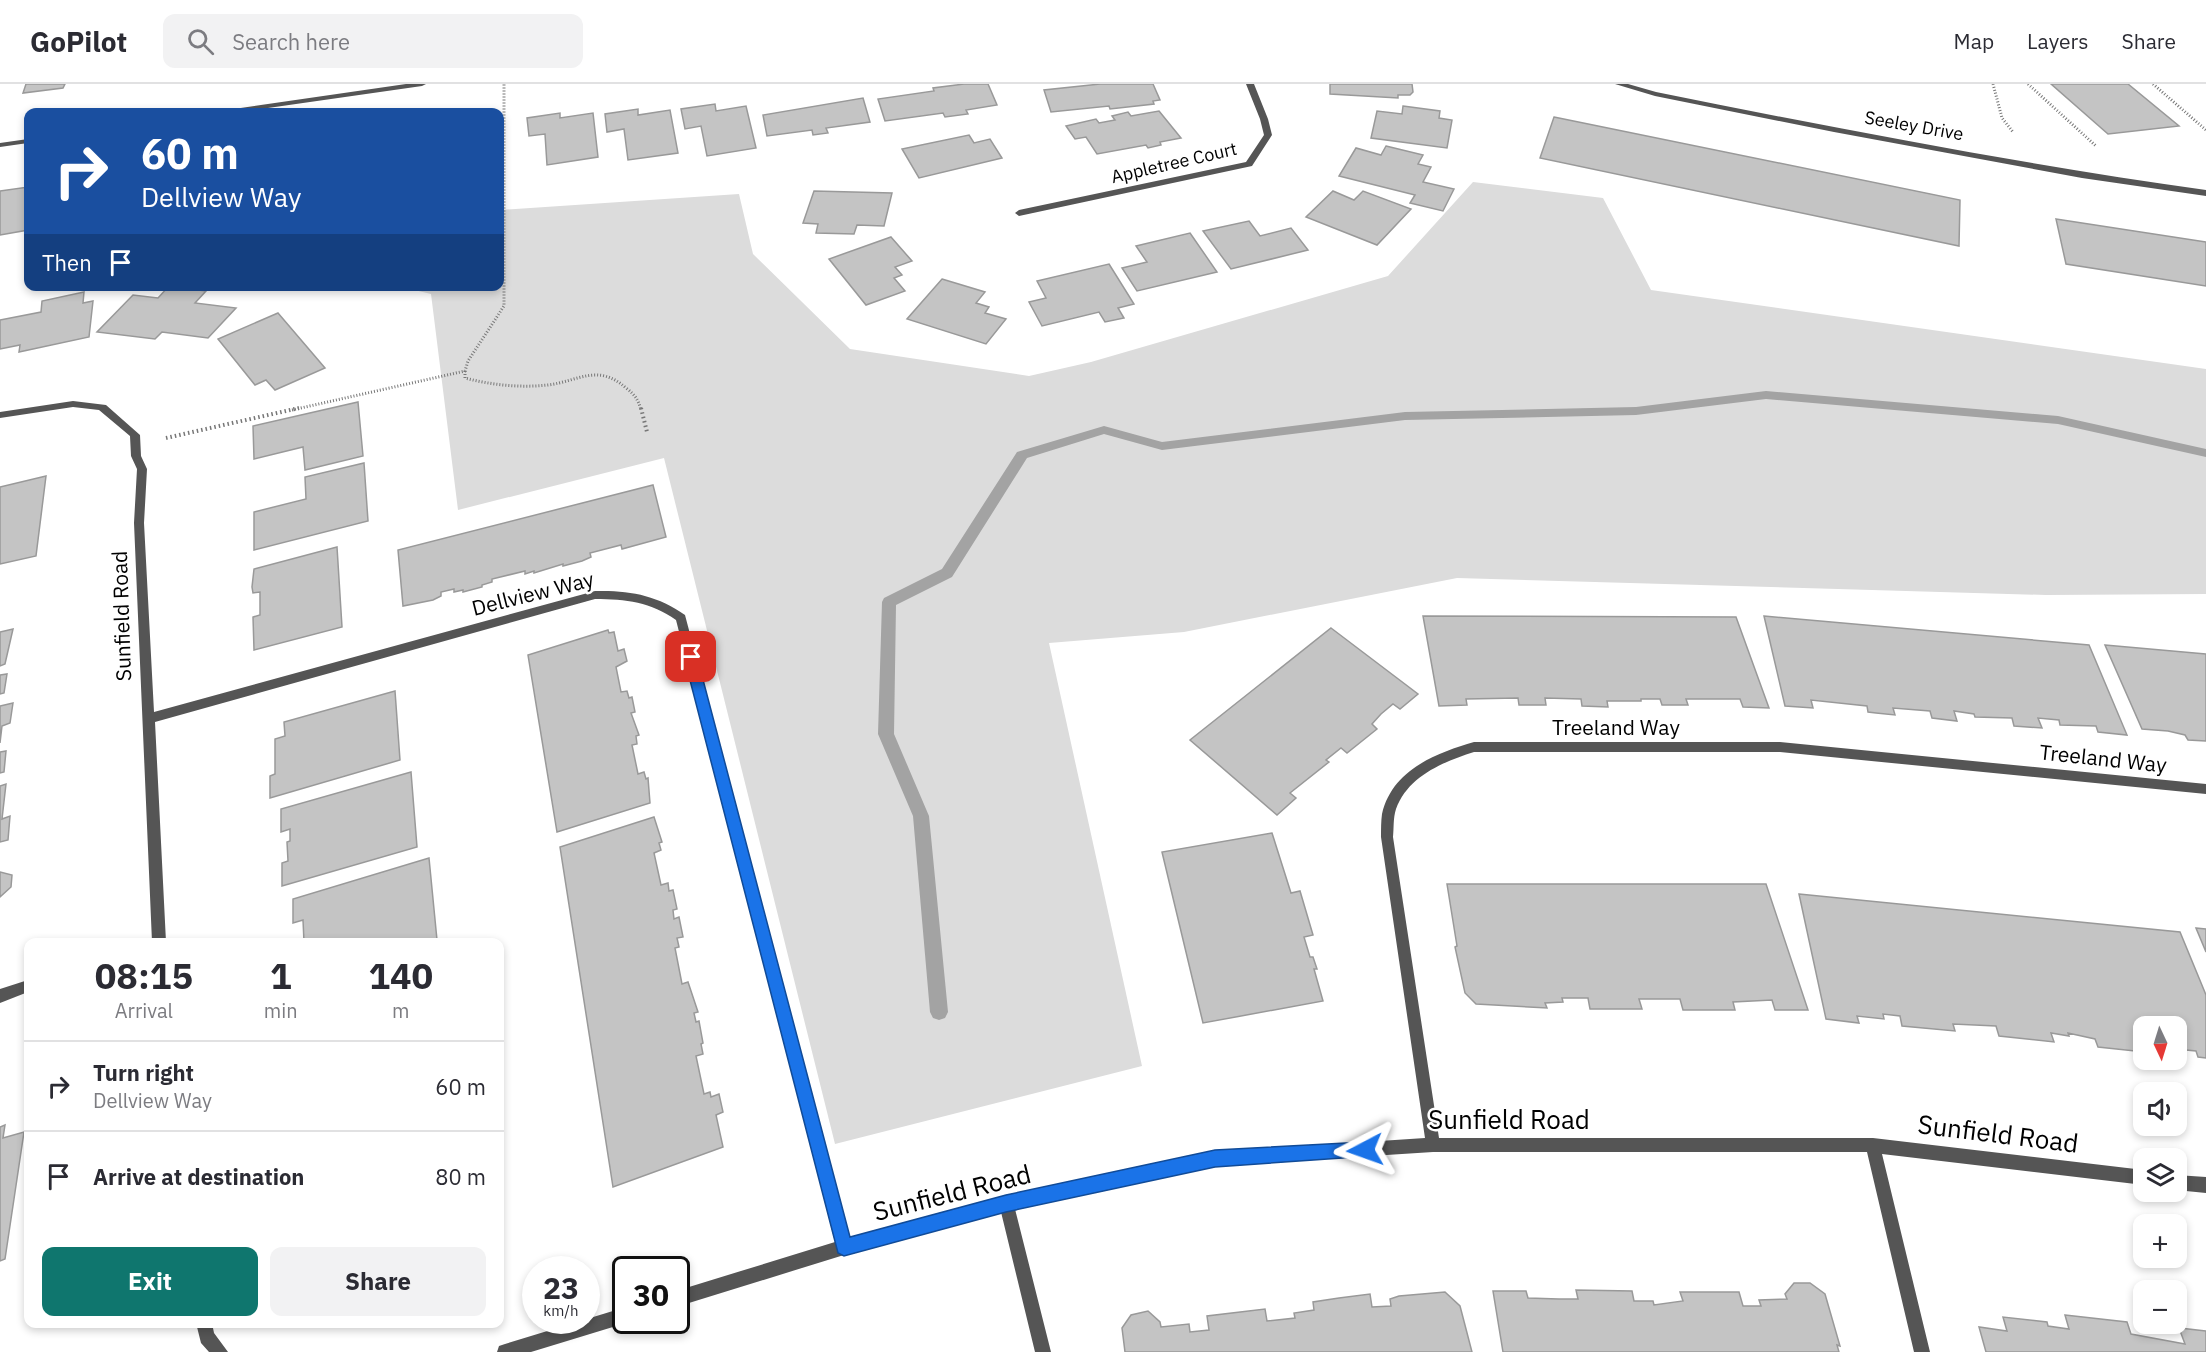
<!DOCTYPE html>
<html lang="en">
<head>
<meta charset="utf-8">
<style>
	:root { --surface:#fff; --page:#f2f2f3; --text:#2b2b33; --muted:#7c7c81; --line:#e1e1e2; --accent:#0f766e }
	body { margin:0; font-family:"IBM Plex Sans",sans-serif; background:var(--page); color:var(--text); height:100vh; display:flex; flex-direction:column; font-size:22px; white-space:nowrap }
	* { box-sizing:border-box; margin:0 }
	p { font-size:20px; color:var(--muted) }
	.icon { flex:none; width:33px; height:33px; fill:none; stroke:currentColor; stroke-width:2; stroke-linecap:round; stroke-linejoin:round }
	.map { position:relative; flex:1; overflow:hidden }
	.panel { position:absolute; left:24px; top:854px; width:480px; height:390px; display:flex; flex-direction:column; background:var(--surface); border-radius:12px; box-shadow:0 3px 9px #0003 }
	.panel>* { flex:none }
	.banner { position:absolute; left:24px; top:24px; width:480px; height:183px; border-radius:12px; box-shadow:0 3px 9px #0003; background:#1a4fa0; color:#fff; overflow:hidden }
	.needle { width:39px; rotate:176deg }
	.fabs { position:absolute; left:2133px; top:932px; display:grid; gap:12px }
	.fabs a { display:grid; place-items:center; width:54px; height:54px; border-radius:12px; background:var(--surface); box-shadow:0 3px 9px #0003; font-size:30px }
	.speed { position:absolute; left:522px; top:1172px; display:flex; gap:12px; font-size:30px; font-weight:700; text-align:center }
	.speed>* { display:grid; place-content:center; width:78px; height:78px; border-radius:50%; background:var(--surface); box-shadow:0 3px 9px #0003; line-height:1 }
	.speed small { font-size:15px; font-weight:400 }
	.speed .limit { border:3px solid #111; border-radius:9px; background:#fff; color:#111 }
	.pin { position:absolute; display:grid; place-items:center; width:51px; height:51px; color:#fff; margin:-26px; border-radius:12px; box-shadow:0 3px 9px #0006 }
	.me { position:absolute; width:66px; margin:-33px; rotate:266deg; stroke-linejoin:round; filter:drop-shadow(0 0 4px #0008) }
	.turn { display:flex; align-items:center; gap:21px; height:126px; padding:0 18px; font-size:27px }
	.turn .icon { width:78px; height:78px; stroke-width:2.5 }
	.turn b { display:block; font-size:42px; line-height:51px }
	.then { display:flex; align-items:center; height:57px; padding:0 18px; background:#0003; gap:12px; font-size:22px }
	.eta { display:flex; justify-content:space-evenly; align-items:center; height:102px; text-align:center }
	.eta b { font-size:36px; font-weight:700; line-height:42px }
	.action { display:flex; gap:12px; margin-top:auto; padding:12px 18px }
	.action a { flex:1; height:69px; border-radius:12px; background:var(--accent); color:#fff; font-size:24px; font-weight:700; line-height:69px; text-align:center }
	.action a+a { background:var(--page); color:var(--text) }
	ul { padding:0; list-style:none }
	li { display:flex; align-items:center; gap:18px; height:90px; padding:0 18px; border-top:2px solid var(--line) }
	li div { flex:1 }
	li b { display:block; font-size:22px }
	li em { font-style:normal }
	header { display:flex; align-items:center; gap:36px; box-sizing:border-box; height:84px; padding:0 30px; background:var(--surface); border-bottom:2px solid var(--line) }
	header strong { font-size:28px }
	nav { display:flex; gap:33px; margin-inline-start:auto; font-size:21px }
	.search { width:420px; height:54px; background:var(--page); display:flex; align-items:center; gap:15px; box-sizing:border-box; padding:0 21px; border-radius:12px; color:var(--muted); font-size:22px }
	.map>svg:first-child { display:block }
</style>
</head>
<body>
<header>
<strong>GoPilot</strong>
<div class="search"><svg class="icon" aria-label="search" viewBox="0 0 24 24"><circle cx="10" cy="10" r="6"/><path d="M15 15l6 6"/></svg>Search here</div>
<nav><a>Map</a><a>Layers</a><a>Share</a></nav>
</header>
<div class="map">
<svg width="2206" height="1268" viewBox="0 0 2206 1268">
	<rect width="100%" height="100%" fill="#fff"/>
	<polygon fill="#dcdcdc" points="1473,98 1603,114 1651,206 2206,285 2206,510 2046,511 1457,494 1184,548 1049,559 1142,982 835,1060 664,374 458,426 431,210 402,203 500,202 500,126 739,110 753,170 850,265 1029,292 1091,278 1388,192"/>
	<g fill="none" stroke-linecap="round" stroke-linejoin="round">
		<polygon fill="#a3a3a3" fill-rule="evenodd" points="1766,307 2058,332 2206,365 2206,373 2058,340 1766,315 1636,331 1405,336 1162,366 1104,350 1027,374 952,493 896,521 894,650 929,732 948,928 945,934 939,936 933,934 930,928 913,732 878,650 882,518 884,514 942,485 1017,368 1104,342 1162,358 1405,328 1636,323"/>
	</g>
	<g fill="#c4c4c4" stroke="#999" stroke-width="1.5">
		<polygon points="26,0 65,0 63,4 23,9"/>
		<polygon points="964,0 988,0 997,21 966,26 968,30 945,33 943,29 885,37 878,15 934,7 933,4"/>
		<polygon points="1100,0 1153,0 1160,16 1153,17 1154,20 1110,25 1109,22 1051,28 1044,6"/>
		<polygon points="1330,0 1412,0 1413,8 1410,11 1398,11 1398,14 1330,10"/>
		<polygon points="2051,0 2128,0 2179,42 2108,50"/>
		<polygon points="863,14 870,38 826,44 828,49 813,51 812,46 767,52 763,31"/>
		<polygon points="715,20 716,27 746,22 756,64 707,72 701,42 685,45 681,25"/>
		<polygon points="1403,22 1440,27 1439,34 1452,36 1447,64 1371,54 1377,27 1402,30"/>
		<polygon points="638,25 638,31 670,26 678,69 628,76 624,45 607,48 605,30"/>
		<polygon points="1159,27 1181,54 1160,58 1161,61 1148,64 1146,61 1097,70 1086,53 1075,55 1066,42 1096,35 1099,39 1115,36 1112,32 1128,28 1131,32"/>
		<polygon points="560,29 560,34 593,29 598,73 547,81 545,50 529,52 527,34"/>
		<polygon points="1554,33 1960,116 1959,162 1540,74"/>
		<polygon points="969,51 974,59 990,55 1002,74 919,94 902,65"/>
		<polygon points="1386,62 1423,71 1418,80 1431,83 1423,98 1454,105 1443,127 1410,119 1415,111 1339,92 1356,64 1381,71"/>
		<polygon points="28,103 28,146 0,151 0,107"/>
		<polygon points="814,107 892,109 884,142 857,141 854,150 816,149 818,140 803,139"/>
		<polygon points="1333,107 1354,116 1363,107 1411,125 1377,161 1306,133"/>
		<polygon points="2056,135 2206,158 2206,202 2066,180"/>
		<polygon points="1249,137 1260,152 1291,144 1308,166 1231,185 1203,147"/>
		<polygon points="1190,149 1217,188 1137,207 1122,184 1147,178 1136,162"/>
		<polygon points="891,153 912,177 895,183 902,191 894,194 905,207 866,221 829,175"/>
		<polygon points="1109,180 1134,220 1118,224 1124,234 1105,238 1099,228 1042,242 1029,218 1046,214 1037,197"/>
		<polygon points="942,195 985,208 976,219 989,223 985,229 1006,235 986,260 907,235"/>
		<polygon points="169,202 206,207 195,219 236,224 208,254 162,248 155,255 97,248 133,211 158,214"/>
		<polygon points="84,208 83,219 93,217 89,253 19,268 20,261 0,265 0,236 41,228 42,217"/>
		<polygon points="278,229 325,284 275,306 266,296 255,301 218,255"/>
		<polygon points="358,318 363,372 305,386 303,363 254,375 253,342"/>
		<polygon points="364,379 368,437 254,466 254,428 306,415 305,393"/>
		<polygon points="46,392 36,472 0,480 0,403"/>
		<polygon points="653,401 666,453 622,465 621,461 590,469 591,473 582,477 563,482 563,480 534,489 534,487 525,490 525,487 492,495 492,498 482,501 482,503 463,508 463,506 454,508 454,505 441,508 441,512 433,516 403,522 398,466"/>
		<polygon points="337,463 342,543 254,566 253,533 260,531 260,508 253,509 252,503 254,485"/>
		<polygon points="1423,532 1736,533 1769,624 1743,623 1740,615 1686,615 1688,621 1662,621 1660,615 1641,615 1641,617 1607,617 1608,623 1582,622 1581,615 1545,614 1546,621 1519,621 1518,614 1466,615 1467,621 1439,622"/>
		<polygon points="1764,532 2089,561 2127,651 2098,648 2096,642 2060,641 2059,636 2038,634 2042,644 2014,642 2012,634 1975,633 1974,630 1954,627 1957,637 1932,634 1930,627 1893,624 1895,631 1876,629 1868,628 1867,622 1811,616 1813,624 1785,622"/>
		<polygon points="1331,544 1418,610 1400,625 1393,620 1381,630 1372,640 1377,645 1347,669 1341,664 1326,676 1329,678 1290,709 1296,714 1277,731 1190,656"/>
		<polygon points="13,545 5,580 0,582 0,548"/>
		<polygon points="608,546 609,549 614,548 618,567 624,565 627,577 616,583 621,608 627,607 629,614 632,613 635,628 631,629 639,651 636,652 637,660 632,661 638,690 644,688 646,695 648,694 650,719 557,748 528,571"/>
		<polygon points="2105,561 2206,570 2206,657 2188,656 2185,651 2168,647 2142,645"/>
		<polygon points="7,590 4,609 0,610 0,591"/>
		<polygon points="395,607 400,676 270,714 270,692 275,690 275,655 285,652 284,638"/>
		<polygon points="13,619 10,639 2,642 0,659 0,622"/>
		<polygon points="6,667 4,688 0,689 0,668"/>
		<polygon points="411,688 417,763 282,802 282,779 288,777 287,758 290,757 290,745 281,748 281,725"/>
		<polygon points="6,700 2,735 10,732 8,756 0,758 0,702"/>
		<polygon points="654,733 662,758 659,759 661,766 654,769 661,801 668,799 669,807 673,806 677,825 673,826 674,835 679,833 683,853 677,854 679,863 675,864 682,900 688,898 698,928 694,929 696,938 699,937 703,959 701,960 703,970 696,972 704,1010 710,1008 711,1013 719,1010 723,1028 716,1031 723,1063 613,1103 560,763"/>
		<polygon points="1272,749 1291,809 1300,807 1313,851 1304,853 1310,873 1313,873 1317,885 1314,885 1323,917 1203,939 1162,768"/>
		<polygon points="429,774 437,856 304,858 303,836 293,839 293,815"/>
		<polygon points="0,788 12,791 11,803 0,813"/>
		<polygon points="1447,800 1766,800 1808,926 1775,926 1772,916 1733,918 1735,926 1683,926 1680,915 1639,915 1642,925 1590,925 1588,914 1562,914 1563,918 1545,919 1547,924 1476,920 1465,909 1455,863 1457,862"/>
		<polygon points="1799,810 2180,848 2206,911 2206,974 2198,973 2196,967 2176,965 2176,942 2144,942 2144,968 2098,963 2095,955 2068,949 2069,952 2051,949 2054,958 1999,952 1996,942 1953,940 1955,947 1902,942 1900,932 1883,930 1884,935 1857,932 1859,939 1826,935"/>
		<polygon points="2196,844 2206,845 2206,868"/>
		<polygon points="5,1041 3,1054 24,1048 5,1175 0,1177 0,1043"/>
		<polygon points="1794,1199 1810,1199 1825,1210 1840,1262 1837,1261 1839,1268 1503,1268 1493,1207 1526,1207 1528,1214 1559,1215 1578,1215 1576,1206 1632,1207 1634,1217 1653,1217 1654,1221 1683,1217 1680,1208 1739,1208 1743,1222 1761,1222 1759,1216 1787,1215 1785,1210"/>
		<polygon points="1445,1208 1460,1222 1472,1268 1125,1268 1122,1244 1131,1231 1148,1227 1160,1238 1161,1243 1189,1240 1190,1248 1209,1246 1207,1232 1265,1225 1267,1237 1295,1234 1294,1229 1314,1226 1313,1218 1339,1214 1370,1210 1372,1223 1391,1222 1390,1215 1399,1212"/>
		<polygon points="2065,1231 2127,1238 2131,1250 2185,1260 2179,1244 2206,1247 2206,1268 1986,1268 1979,1243 2007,1247 2003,1233 2047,1238 2048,1242 2069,1245"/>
	</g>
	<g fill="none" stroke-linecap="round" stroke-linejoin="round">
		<g stroke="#777" stroke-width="3" stroke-dasharray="1 2" stroke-linecap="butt">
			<polyline points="1993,0 2002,34 2013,48"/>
			<polyline points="2028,0 2096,62"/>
			<polyline points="2153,0 2206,46"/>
			<path d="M465 287V294C491 301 521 304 548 301 579 297 598 279 626 304 635 311 638 315 641 326"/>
			<polyline points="292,326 465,287 468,277 504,222 504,0"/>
		</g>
		<g stroke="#777" stroke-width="4" stroke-dasharray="1.5 3" stroke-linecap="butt">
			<polyline points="641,324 647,348"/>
			<polyline points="166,354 299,324"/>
		</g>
		<g fill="#555" fill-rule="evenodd">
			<polygon points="406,0 426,0 422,2 240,28 223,28 227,26"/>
			<polygon points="1246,0 1254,0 1268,35 1272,51 1252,82 1019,132 1015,129 1019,126 1246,78 1264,51 1260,35"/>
			<path d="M1615 0H1628L1656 8C1839 45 2022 80 2206 106V112L2082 94 1834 48 1655 12Z"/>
			<polygon points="28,55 28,59 0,63 0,59"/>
			<path d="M73 317 106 321 140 351 141 372 147 385 144 439 154 628 595 507C629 506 657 511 685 531L849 1154 1006 1111 1215 1068 1425 1054 1381 753C1381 745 1381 737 1382 730 1392 686 1436 669 1474 658H1780L2206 700V710L1780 668H1474C1443 678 1408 692 1396 725 1393 734 1394 744 1393 753L1439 1054H1873L2144 1086V1101L1882 1070 1930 1268H1914L1867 1068H1433L1215 1082 1015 1125 1051 1268H1035L1001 1128 844 1171 676 1223V1207L835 1158 676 536C651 518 626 515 595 515L155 638 166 858H152L134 439 137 385 131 372 130 352 99 326 73 323 0 334V328Z"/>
			<polygon points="28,896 28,908 0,919 0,905"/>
			<polygon points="2176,1091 2206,1093 2206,1109 2176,1106"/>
			<polygon points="626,1223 626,1236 632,1236 626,1239 531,1268 497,1268 499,1262 505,1260"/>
			<polygon points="196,1239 212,1239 214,1249 228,1268 209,1268 201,1259"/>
		</g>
	</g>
	<polygon fill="#1a73e8" stroke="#114b97" stroke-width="1.5" points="691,568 697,573 850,1153 1006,1111 1215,1066 1365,1058 1371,1060 1374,1066 1371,1072 1215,1083 1006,1128 844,1172 838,1169 684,573"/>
	<g text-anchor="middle" stroke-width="5" stroke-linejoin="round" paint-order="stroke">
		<g font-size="18" fill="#000" stroke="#fff">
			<text transform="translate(1914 42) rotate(10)" y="6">Seeley Drive</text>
			<text transform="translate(1174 79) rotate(-13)" y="6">Appletree Court</text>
		</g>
		<g font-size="21" fill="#000" stroke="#fff">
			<text transform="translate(533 510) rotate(-14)" y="7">Dellview Way</text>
			<text transform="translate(122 532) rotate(-92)" y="7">Sunfield Road</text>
			<text x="1616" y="651">Treeland Way</text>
			<text transform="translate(2103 675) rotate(6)" y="7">Treeland Way</text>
		</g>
		<g font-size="26" fill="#000" stroke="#fff">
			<text x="1509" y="1045">Sunfield Road</text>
			<text transform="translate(1998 1050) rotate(7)" y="9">Sunfield Road</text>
			<text transform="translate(952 1109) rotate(-14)" y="9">Sunfield Road</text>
		</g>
	</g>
</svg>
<div class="fabs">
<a><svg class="needle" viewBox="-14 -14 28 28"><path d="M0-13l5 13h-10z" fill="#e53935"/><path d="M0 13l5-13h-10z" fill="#7c7c81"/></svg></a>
<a><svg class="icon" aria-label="sound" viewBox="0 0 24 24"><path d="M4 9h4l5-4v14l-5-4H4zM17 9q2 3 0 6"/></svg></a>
<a><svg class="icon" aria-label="layers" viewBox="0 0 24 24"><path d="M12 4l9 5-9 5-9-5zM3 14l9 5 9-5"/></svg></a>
<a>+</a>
<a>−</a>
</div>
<div class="speed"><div>23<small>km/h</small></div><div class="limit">30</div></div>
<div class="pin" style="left:691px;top:573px;background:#d93025"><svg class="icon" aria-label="arrive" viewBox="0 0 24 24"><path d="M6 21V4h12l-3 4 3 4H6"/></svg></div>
<svg class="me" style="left:1365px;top:1066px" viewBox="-20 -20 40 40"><path d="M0-17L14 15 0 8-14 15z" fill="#1a73e8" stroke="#fff" stroke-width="4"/></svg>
<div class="banner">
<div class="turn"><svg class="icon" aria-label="right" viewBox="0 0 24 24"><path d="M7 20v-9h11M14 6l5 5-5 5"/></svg><div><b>60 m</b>Dellview Way</div></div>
<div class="then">Then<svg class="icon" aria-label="arrive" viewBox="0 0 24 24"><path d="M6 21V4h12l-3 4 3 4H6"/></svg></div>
</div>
<section class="panel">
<div class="eta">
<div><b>08:15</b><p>Arrival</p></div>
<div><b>1</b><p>min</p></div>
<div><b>140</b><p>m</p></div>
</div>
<ul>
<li><svg class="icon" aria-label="right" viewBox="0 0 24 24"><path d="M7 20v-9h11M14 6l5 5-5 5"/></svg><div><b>Turn right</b><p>Dellview Way</p></div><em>60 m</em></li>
<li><svg class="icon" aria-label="arrive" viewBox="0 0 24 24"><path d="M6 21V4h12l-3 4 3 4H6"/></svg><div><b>Arrive at destination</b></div><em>80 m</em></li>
</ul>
<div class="action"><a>Exit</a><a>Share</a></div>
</section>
</div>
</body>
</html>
